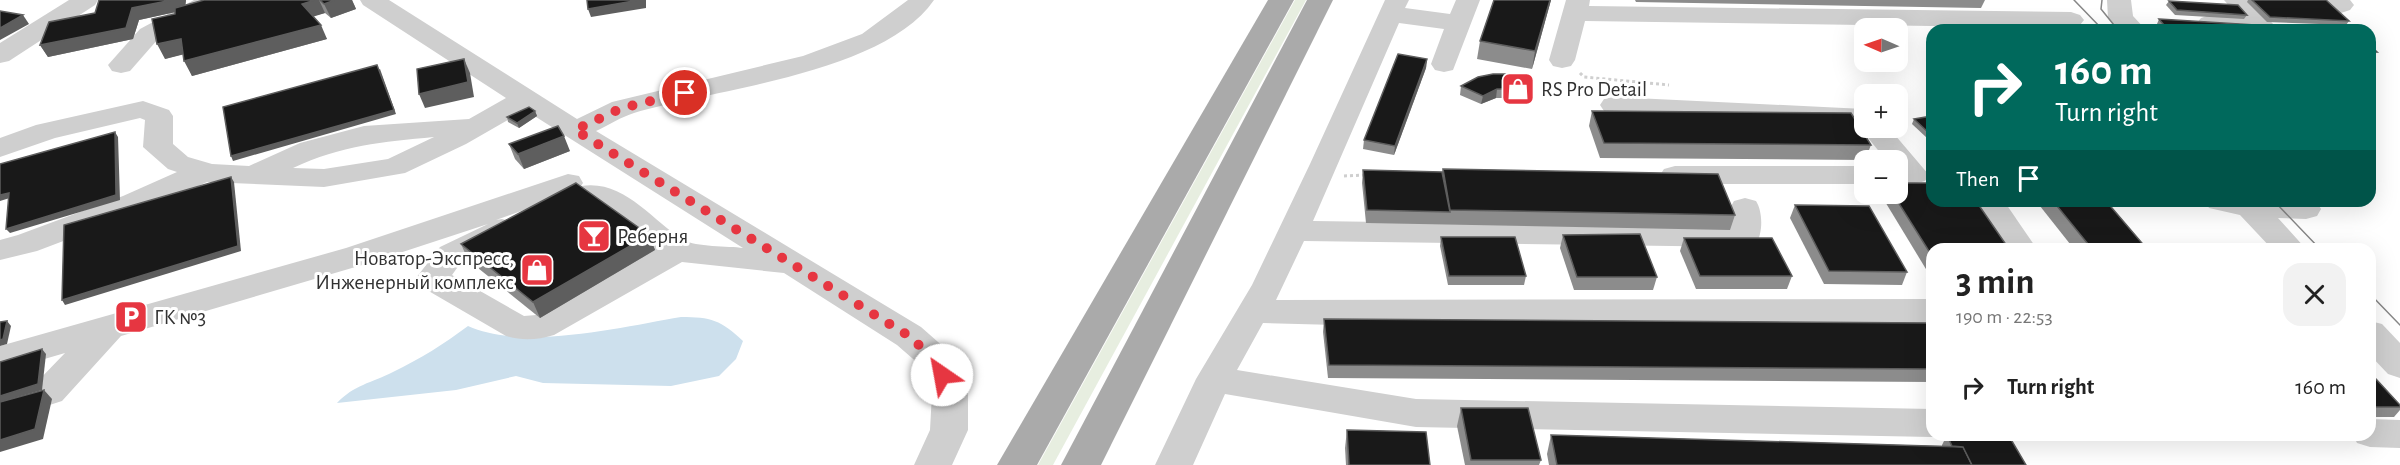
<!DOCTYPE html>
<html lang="en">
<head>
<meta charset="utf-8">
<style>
	:root { --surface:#fff; --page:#f2f2f2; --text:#222; --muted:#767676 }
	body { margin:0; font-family:"Alegreya Sans",sans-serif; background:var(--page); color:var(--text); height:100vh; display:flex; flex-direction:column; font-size:22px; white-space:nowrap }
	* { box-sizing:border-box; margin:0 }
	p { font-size:20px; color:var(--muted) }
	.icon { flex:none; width:33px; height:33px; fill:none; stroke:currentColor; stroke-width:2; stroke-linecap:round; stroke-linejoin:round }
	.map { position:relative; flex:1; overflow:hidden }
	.sheet { position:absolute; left:1926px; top:243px; width:450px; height:198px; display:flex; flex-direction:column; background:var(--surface); border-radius:18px; box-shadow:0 6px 24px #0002 }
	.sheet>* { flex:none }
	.hud { position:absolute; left:1926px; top:24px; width:450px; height:183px; border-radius:18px; box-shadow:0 6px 24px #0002; background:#00695c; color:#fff; overflow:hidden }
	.needle { width:39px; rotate:272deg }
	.tools { position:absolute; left:1854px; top:18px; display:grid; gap:12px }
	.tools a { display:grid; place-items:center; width:54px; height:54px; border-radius:12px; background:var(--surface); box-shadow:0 6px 24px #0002; font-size:30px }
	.pin { position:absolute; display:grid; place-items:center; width:51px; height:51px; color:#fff; margin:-26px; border:3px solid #fff; border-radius:50%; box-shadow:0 2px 6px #0007 }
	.me { position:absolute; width:66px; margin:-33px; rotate:327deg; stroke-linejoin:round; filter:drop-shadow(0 0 4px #0008) }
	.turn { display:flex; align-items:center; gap:21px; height:126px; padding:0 30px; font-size:27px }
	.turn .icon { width:78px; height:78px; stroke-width:2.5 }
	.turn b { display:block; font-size:42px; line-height:51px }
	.then { display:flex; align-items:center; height:57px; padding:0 30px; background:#0003; gap:12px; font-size:22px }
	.round { display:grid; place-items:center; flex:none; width:63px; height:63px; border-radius:18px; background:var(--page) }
	.headline { display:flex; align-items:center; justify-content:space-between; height:102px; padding:0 30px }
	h1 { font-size:36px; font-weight:700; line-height:45px }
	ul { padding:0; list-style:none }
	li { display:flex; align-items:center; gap:18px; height:84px; padding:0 30px }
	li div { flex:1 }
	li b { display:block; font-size:22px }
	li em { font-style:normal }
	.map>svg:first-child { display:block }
</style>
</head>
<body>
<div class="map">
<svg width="2400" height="465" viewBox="0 0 2400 465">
	<rect width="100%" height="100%" fill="#fff"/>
	<polygon fill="#e7eee0" points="1295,0 1306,0 1053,465 1038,465"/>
	<path fill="#cde0ed" d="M681 317C711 317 721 320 743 341L736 359 719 376 671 386 543 383 516 376 456 390 337 403C354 385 371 383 393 372 420 359 444 344 468 326 524 351 622 327 681 317Z"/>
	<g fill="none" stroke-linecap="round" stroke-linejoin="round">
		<g stroke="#cfcfcf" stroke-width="3" stroke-dasharray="3 3" stroke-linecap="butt">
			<polyline points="1580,73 1584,77 1669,85"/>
			<polyline points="1344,176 1367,175"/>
		</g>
		<g fill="#cfcfcf" fill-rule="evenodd">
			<polygon points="69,0 98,0 95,5 9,61 0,63 0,43"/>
			<polygon points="194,0 225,0 222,5 158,39 130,71 121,73 112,71 108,65 140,29"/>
			<path d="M360 0H389L577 119 612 102 803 56 862 34 908 0H934C884 73 716 89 634 113 621 117 609 125 596 131L921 327 946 349 968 393V430L952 465H914L930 430 932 393 920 365 897 345 784 273 682 262 554 335C538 340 522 341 506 336L420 286 416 278 440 247 488 224 369 263 121 336 62 401 0 421V393L36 383 65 353 0 372V346L346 248 568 174 579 176 583 183 581 186C624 179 651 220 684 240 695 247 729 246 743 248L525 110 466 144 405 173 324 187 207 182 145 210 37 251 0 260V240L18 235 123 196 177 172 168 169 143 147 145 120 140 118 55 138 0 157V138L36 125 143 101 169 110 173 116V144L188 157 212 164 249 166 300 143 364 126 469 119 506 98 363 5ZM434 137 388 159 324 169 293 168C342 145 382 142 434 137ZM591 203 611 214 655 250 536 315 524 316 452 275 462 261 513 236 518 229 513 222 502 219 496 220 535 206 538 212 549 215 570 206Z"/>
			<path d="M1385 0H1409L1405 8 1450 14 1456 0H1480L1453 70 1444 72 1435 70 1431 64 1444 29 1399 23 1313 221 1729 227 1730 208 1734 201 1745 198 1756 201C1763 212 1763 233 1756 244L1745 247 1304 241 1276 300 1932 299V323L1336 325 1263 323 1237 370 1416 399 1932 409V435H1938L1932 437 1416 427 1225 394 1193 465H1155L1196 379 1252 285 1310 164Z"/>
			<polygon points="1566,0 1590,0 1589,6 2071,12 2080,15 2084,20 2080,25 2071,28 1585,21 1575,60 1571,66 1562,68 1553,66 1549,60"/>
			<polygon points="2107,0 2131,0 2133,16 2146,30 2119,30 2108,18"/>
			<polygon points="2224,0 2250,0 2274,25 2270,30 2201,28 2197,23 2201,18 2210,15 2238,16"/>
			<polygon points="2259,0 2350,0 2354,5 2350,10 2341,13 2271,7 2262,5"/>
			<path d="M1614 97 1864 109V128H1889L1929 175 1925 181C1904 187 1898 181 1898 160H1886L1860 128 1862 125 1614 113 1604 111 1600 105 1604 99Z"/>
			<polygon points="1675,166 1864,166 1864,184 1675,184 1664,181 1660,175 1664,169"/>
			<polygon points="1973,201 2004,201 2037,249 2005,249"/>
			<polygon points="2205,201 2316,201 2321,209 2317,216 2306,219 2278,218 2306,249 2272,249 2240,215 2209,208"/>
			<polygon points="2370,321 2382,324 2400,343 2400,378 2388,374 2370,355"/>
			<polygon points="2370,419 2400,420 2400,448 2370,447 2357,443 2353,435 2370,435"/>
		</g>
		<g fill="#aaa" fill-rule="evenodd">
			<polygon points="1268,0 1294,0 1037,465 997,465"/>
			<polygon points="1307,0 1333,0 1101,465 1061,465"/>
		</g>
		<g stroke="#878787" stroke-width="1.5">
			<polyline points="2074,0 2103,30"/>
			<polyline points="2102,0 2101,9 2118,30"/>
			<polyline points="2274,201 2320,249"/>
			<polyline points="2370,294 2400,325"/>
		</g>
	</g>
	<g fill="#8c8c8c">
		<polygon points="186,0 185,5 204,0 352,0 356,9 331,18 325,13 313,16 327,39 192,76 183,54 165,59 175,12 139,20 133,39 48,57 40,45"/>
		<polygon points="1494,0 1551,0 1532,69 1477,59 1480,41"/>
		<polygon points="1635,0 1985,0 1981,8 1636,2"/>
		<polygon points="2248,0 2315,0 2349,21 2346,25 2267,22 2247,2"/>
		<polygon points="2169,1 2247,15 2244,19 2175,15 2166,5"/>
		<polygon points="2159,19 2337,30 2162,30 2157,24"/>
		<polygon points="2370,45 2377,52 2374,56 2370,56"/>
		<polygon points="1427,59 1426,68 1394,155 1363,149 1364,140"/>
		<polygon points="1461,86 1530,89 1528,98 1496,98 1481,104 1460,95"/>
		<polygon points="535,111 537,116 519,128 508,122 507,117"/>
		<polygon points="1592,111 1871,145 1865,160 1600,158 1589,126"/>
		<polygon points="1932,116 1932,137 1927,138 1912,124 1914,119"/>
		<polygon points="509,144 570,151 524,169 515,159"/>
		<polygon points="1443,169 1735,215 1730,230 1366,223 1362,183 1363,170 1442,172"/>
		<polygon points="1882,194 1898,194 1932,249 1932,279 1881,195"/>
		<polygon points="2036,201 2106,201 2147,249 2074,249"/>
		<polygon points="1795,205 1907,272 1902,285 1824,284 1790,218"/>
		<polygon points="649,235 655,250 540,318 468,260 461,244"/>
		<polygon points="1563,235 1657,277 1653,290 1574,290 1560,248"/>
		<polygon points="1441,237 1526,276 1524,285 1448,285 1440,246"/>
		<polygon points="1684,238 1792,276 1787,289 1696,289 1680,251"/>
		<polygon points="1324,319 1932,323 1932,382 1328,378 1323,332"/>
		<polygon points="2370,379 2400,405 2400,410 2394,417 2370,417"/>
		<polygon points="1461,408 1541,460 1539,465 1465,465 1457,426"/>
		<polygon points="1347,430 1430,465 1346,465 1345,448"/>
		<polygon points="1551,435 1942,446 1942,445 1947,435 2026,465 1549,465 1547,454"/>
	</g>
	<g fill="#5e5e5e">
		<polygon points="172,0 186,0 185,10 139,20 133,39 48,57 40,45 132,8"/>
		<polygon points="315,0 319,0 325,13 309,18 302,4"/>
		<polygon points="335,0 352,0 356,9 331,18 324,4"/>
		<polygon points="639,0 646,0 646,8 591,17 588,9"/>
		<polygon points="1550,0 1551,0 1532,69 1535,51"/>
		<polygon points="23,15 29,24 0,40 0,28"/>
		<polygon points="321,25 327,39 192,76 184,61"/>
		<polygon points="181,39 189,53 165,59 157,44"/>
		<polygon points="464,59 470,73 474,97 425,108 419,94"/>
		<polygon points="1427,59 1426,68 1394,155 1395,146"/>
		<polygon points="380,69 396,114 233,161 231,156"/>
		<polygon points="1497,89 1496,98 1481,104 1483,96"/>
		<polygon points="535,111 537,116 519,128 517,123"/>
		<polygon points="115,132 118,137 120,200 10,233 6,229"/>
		<polygon points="1932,132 1932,137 1927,138 1929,133"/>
		<polygon points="564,136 570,151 524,169 518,154"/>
		<polygon points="231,177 234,182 241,251 65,305 62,300"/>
		<polygon points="9,193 13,197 0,201 0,195"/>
		<polygon points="649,235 655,250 540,318 533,302"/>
		<polygon points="7,321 11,326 7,344 0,346 0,340"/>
		<polygon points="42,349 46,354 42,390 0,402 0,396"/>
		<polygon points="44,390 52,399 43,439 0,452 0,440"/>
	</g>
	<g fill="#191919" stroke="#5e5e5e" stroke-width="1.5">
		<polygon points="99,0 172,0 132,8 126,28 40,45 49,22 95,13"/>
		<polygon points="204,0 315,0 302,4 321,25 184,61 181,39 157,44 152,19 175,14 175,8"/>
		<polygon points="320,0 335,0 324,4"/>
		<polygon points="587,0 639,0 588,9"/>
		<polygon points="1494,0 1550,0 1535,51 1480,41"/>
		<polygon points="2252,0 2326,0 2349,21 2270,17"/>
		<polygon points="2169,1 2238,5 2247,15 2177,10"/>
		<polygon points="0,11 23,15 0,28"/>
		<polygon points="2159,19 2337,30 2168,30"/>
		<polygon points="2370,45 2377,52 2370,51"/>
		<polygon points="1398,54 1427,59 1395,146 1364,140"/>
		<polygon points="464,59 468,82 419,94 417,69"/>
		<polygon points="377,65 394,110 231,156 223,107"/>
		<polygon points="1493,74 1525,74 1530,89 1497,89 1483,96 1461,86 1478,77"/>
		<polygon points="529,107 535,111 517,123 507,117"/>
		<polygon points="1592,111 1851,113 1871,145 1604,143"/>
		<polygon points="1932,116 1932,132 1929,133 1914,119"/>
		<polygon points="558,126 564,136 518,154 509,144"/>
		<polygon points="115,132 116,195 6,229 9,193 0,195 0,164"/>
		<polygon points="1443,169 1718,174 1735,215 1450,210"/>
		<polygon points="1363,170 1442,172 1450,212 1367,210"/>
		<polygon points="231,177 238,246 62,300 64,225"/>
		<polygon points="576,183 649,235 533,302 461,244"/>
		<polygon points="1898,183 1932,183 1932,201 1976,201 2009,249 1932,249 1932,256 1893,194 1898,194"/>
		<polygon points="2053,201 2106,201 2147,249 2092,249"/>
		<polygon points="1795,205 1869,206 1907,272 1829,271"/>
		<polygon points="1640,234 1657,277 1577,277 1563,235"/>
		<polygon points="1441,237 1515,237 1526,276 1449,276"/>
		<polygon points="1684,238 1772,238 1792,276 1700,276"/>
		<polygon points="1324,319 1932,323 1932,369 1329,365"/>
		<polygon points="7,321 3,339 0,340 0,322"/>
		<polygon points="42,349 38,384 0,396 0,362"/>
		<polygon points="2370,379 2376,379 2400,405 2400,407 2370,407"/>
		<polygon points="44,390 35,429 0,440 0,402"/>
		<polygon points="1461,408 1528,408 1541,460 1471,460"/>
		<polygon points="1347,430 1426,432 1430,465 1349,465"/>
		<polygon points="1551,435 1963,447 1972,465 1557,465"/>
		<polygon points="1947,435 2009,436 2026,465 1972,465 1963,447 1952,446"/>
	</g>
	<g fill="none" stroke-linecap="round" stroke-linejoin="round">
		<polyline stroke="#e63641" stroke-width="10" stroke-dasharray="0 18" points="685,93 622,108 575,130 909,336 933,358 942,375"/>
	</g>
	<defs>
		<symbol id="shop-square" viewBox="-11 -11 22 22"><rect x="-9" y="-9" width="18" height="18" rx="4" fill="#e63641" stroke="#fff"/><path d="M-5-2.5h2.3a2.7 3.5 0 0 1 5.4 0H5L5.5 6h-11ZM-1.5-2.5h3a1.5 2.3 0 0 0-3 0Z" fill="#fff"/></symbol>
		<symbol id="bar-square" viewBox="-11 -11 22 22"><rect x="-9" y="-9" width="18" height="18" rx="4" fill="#e63641" stroke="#fff"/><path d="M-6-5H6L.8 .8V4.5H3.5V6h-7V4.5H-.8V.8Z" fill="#fff"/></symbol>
		<symbol id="parking-square" viewBox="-11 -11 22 22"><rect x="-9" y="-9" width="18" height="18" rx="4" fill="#e63641" stroke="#fff"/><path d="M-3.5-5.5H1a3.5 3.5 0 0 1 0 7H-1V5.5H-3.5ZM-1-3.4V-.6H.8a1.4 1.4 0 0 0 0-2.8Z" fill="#fff"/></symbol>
	</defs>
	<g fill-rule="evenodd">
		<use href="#shop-square" x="1499" y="70" width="38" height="38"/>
		<use href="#bar-square" x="575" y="217" width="38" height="38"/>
		<use href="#shop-square" x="518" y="251" width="38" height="38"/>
		<use href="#parking-square" x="112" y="298" width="38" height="38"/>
	</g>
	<g text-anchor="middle" stroke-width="6" stroke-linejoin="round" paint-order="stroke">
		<g font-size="21" fill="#323232" stroke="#fff" text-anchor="start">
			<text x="1541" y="96">RS Pro Detail</text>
			<text x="617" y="243">Реберня</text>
			<text x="514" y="265" text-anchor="end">Новатор-Экспресс,<tspan x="514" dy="24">Инженерный комплекс</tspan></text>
			<text x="154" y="324">ГК №3</text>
		</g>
	</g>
</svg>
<div class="tools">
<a><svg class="needle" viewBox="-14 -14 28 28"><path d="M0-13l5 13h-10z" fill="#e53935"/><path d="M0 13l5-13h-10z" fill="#767676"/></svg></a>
<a>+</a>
<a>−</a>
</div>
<div class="pin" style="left:685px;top:93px;background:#d93025"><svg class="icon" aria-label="arrive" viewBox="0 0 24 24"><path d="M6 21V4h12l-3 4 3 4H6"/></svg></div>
<svg class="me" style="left:942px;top:375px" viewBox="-20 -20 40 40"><circle r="19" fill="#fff"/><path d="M0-13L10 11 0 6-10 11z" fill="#e63641"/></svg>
<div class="hud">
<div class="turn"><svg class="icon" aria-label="right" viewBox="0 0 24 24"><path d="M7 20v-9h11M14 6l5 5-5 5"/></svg><div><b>160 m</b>Turn right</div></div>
<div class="then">Then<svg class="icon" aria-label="arrive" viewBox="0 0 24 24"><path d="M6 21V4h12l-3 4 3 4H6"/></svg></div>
</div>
<section class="sheet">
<div class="headline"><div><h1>3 min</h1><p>190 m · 22:53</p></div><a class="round"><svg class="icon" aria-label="close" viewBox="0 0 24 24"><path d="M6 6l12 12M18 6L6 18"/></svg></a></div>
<ul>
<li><svg class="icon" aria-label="right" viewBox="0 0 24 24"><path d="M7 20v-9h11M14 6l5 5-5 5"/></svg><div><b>Turn right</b></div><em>160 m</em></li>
</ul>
</section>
</div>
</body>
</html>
